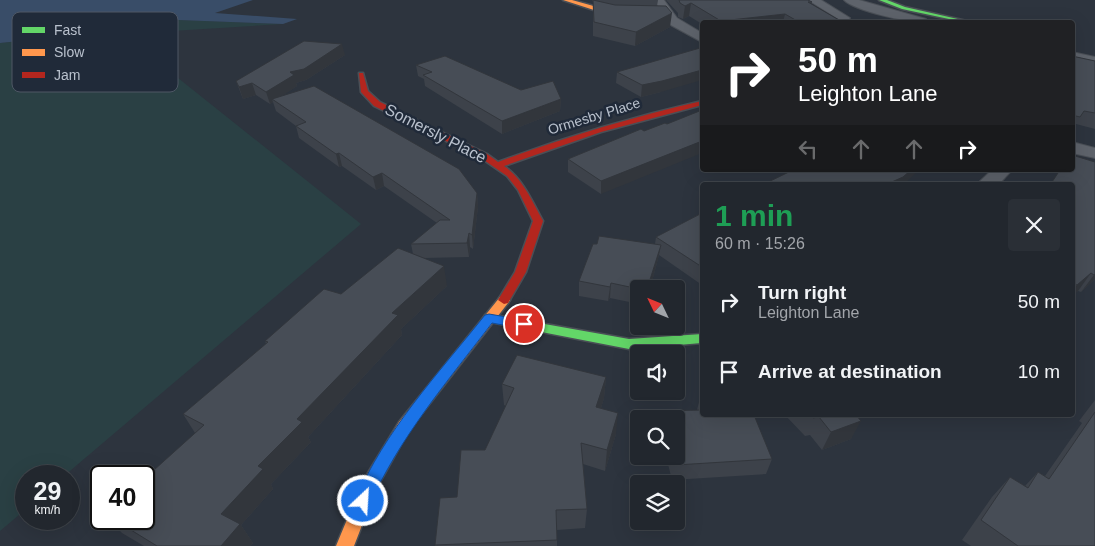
<!DOCTYPE html>
<html lang="en">
<head>
<meta charset="utf-8">
<style>
	:root { --surface:#22272e; --page:#2a2f36; --text:#f1f3f6; --muted:#a2a5aa; --line:#3f444a }
	body { margin:0; font-family:Helvetica,sans-serif; background:var(--page); color:var(--text); height:100vh; display:flex; flex-direction:column; font-size:19px; white-space:nowrap }
	* { box-sizing:border-box; margin:0 }
	p { font-size:16px; color:var(--muted) }
	.icon { flex:none; width:28px; height:28px; fill:none; stroke:currentColor; stroke-width:2; stroke-linecap:round; stroke-linejoin:round }
	.map { position:relative; flex:1; overflow:hidden }
	.side { position:absolute; left:700px; top:182px; width:375px; height:235px; display:flex; flex-direction:column; background:var(--surface); border-radius:5px; box-shadow:0 5px 20px #0002,0 0 0 1px var(--line) }
	.side>* { flex:none }
	.guide { position:absolute; left:700px; top:20px; width:375px; height:152px; border-radius:5px; box-shadow:0 5px 20px #0002,0 0 0 1px var(--line); background:#202124; color:#fff; overflow:hidden }
	.needle { width:32px; rotate:313deg }
	.tools { position:absolute; left:630px; top:280px; display:grid; gap:10px }
	.tools a { display:grid; place-items:center; width:55px; height:55px; border-radius:5px; background:var(--surface); box-shadow:0 5px 20px #0002,0 0 0 1px var(--line); font-size:25px }
	.speed { position:absolute; left:15px; top:465px; display:flex; gap:10px; font-size:25px; font-weight:700; text-align:center }
	.speed>* { display:grid; place-content:center; width:65px; height:65px; border-radius:50%; background:var(--surface); box-shadow:0 5px 20px #0002,0 0 0 1px var(--line); line-height:1 }
	.speed small { font-size:12px; font-weight:400 }
	.speed .limit { border:2px solid #111; border-radius:8px; background:#fff; color:#111 }
	.pin { position:absolute; display:grid; place-items:center; width:42px; height:42px; color:#fff; margin:-21px; border:2px solid #fff; border-radius:50%; box-shadow:0 1px 5px #0007 }
	.me { position:absolute; width:55px; margin:-28px; rotate:25deg; stroke-linejoin:round; filter:drop-shadow(0 0 4px #0008) }
	.turn { display:flex; align-items:center; gap:18px; height:105px; padding:0 15px; font-size:22px }
	.turn .icon { width:65px; height:65px; stroke-width:2.5 }
	.turn b { display:block; font-size:35px; line-height:42px }
	.lanes { display:flex; align-items:center; height:48px; padding:0 15px; background:#0003; justify-content:center; gap:25px; direction:ltr }
	.lanes .off { opacity:.35 }
	.round { display:grid; place-items:center; flex:none; width:52px; height:52px; border-radius:5px; background:var(--page) }
	.overview { display:flex; align-items:center; justify-content:space-between; height:85px; padding:0 15px }
	h1 { font-size:30px; font-weight:700; line-height:38px; color:#1e9e55 }
	ul { padding:0; list-style:none }
	li { display:flex; align-items:center; gap:15px; height:70px; padding:0 15px }
	li div { flex:1 }
	li b { display:block; font-size:19px }
	li em { font-style:normal }
	.map>svg:first-child { display:block }
</style>
</head>
<body>
<div class="map">
<svg width="1095" height="546" viewBox="0 0 1095 546">
	<rect width="100%" height="100%" fill="#2d343e"/>
	<polygon fill="#2a4044" points="152,19 283,24 123,34 361,224 64,476 26,476 26,509 0,531 0,43 89,34"/>
	<polygon fill="#394d68" points="0,0 253,0 215,13 297,19 283,24 152,19 89,34 0,43"/>
	<g fill="none" stroke-linecap="round" stroke-linejoin="round">
		<defs>
			<g id="street">
				<polygon points="654,0 664,0 677,18 702,33 702,42 669,24"/>
				<polygon points="808,0 821,0 850,18 848,20 840,20"/>
				<path d="M844 0H859L926 19 928 22C912 24 855 11 844 0Z"/>
				<polygon points="1072,52 1095,57 1095,65 1072,60"/>
				<polygon points="1072,142 1095,148 1095,158 1072,153"/>
				<polygon points="992,170 1012,170 998,185 976,185"/>
			</g>
			<g id="fast">
				<polygon points="879,0 887,0 905,7 971,22 963,22 902,9"/>
				<polygon points="489,314 629,339 702,334 702,343 629,349 485,321 483,318 485,315"/>
			</g>
			<g id="slow">
				<polygon points="563,0 572,0 597,7 633,13 630,15 597,11"/>
				<polygon points="504,296 510,300 508,303 409,430 376,489 354,546 336,546 363,481 399,422 500,297"/>
			</g>
			<path id="jam" d="M359 73H363L368 91 380 102 487 154 498 162C565 137 633 117 702 101V105L601 132 504 166C523 179 532 201 543 221L526 272 508 303 504 304 498 300 515 272 533 221 518 190 507 176 481 158 374 106 361 92Z"/>
		</defs>
		<use href="#street" stroke="#4a4f56" stroke-width="2"/>
		<use href="#fast" stroke="#4a4f56" stroke-width="3"/>
		<use href="#slow" stroke="#4a4f56" stroke-width="3"/>
		<use href="#jam" stroke="#4a4f56" stroke-width="3"/>
		<use href="#street" fill="#5e636b" fill-rule="evenodd"/>
		<use href="#fast" fill="#63d668" fill-rule="evenodd"/>
		<use href="#slow" fill="#ff974d" fill-rule="evenodd"/>
		<use href="#jam" fill="#b3261e" fill-rule="evenodd"/>
	</g>
	<g fill="#3d424a">
		<polygon points="592,0 658,0 657,6 670,27 635,46 593,36 593,2"/>
		<polygon points="666,0 808,0 812,2 811,4 839,20 838,22 702,22 702,24 689,16 683,19 678,17 678,13"/>
		<polygon points="345,55 306,80 296,83 297,86 281,96 477,193 478,207 473,249 470,247 469,257 424,258 447,286 401,329 402,335 308,437 311,442 271,484 273,489 241,525 253,543 250,546 144,546 122,533 109,519 144,519 195,433 183,414 266,344 265,341 341,294 413,254 411,244 437,223 384,186 376,190 342,166 339,167 299,138 296,126 276,111 273,102 270,104 256,95 243,99 236,81"/>
		<polygon points="1072,56 1095,61 1095,129 1076,124 1072,129"/>
		<polygon points="416,65 561,99 560,111 502,134 425,86 424,79 418,76"/>
		<polygon points="617,72 661,92 641,97 616,83"/>
		<polygon points="641,129 601,194 568,172 568,159"/>
		<polygon points="1095,162 1095,279 1081,292 1078,291 1072,295 1072,185"/>
		<polygon points="702,213 702,285 659,255 650,289 639,289 639,304 610,298 608,301 579,296 579,281 655,244 656,237"/>
		<polygon points="606,377 604,398 601,408 616,434 605,471 583,464 587,509 585,528 557,530 557,546 435,546 435,545 457,497 485,450 506,406 504,405 502,384"/>
		<polygon points="1095,400 1095,546 971,546 962,540 992,497 1010,477 1025,486 1038,472 1045,476 1082,423 1079,421"/>
		<polygon points="699,402 772,459 766,474 672,480 666,456 676,456 676,419 660,419 662,411 697,410"/>
		<polygon points="785,415 864,415 858,417 851,439 822,450 810,435 805,436"/>
	</g>
	<g fill="#32363c">
		<polygon points="691,3 689,16 683,19 685,6"/>
		<polygon points="672,13 670,27 635,46 636,32"/>
		<polygon points="785,14 783,22 721,22 721,21"/>
		<polygon points="342,44 345,55 306,80 296,83 297,86 275,101 272,99 273,102 270,104 266,92 290,72"/>
		<polygon points="702,70 702,80 661,92 641,97 642,85"/>
		<polygon points="252,83 256,95 243,99 239,87"/>
		<polygon points="561,99 560,111 502,134 502,121"/>
		<polygon points="702,141 702,153 601,194 601,181"/>
		<polygon points="339,153 342,166 339,167 336,154"/>
		<polygon points="911,170 919,170 903,185 885,185"/>
		<polygon points="382,173 384,186 376,190 373,177"/>
		<polygon points="477,193 478,207 473,249 472,235"/>
		<polygon points="469,233 470,247 469,257 467,243"/>
		<polygon points="661,245 658,259 650,289 647,289"/>
		<polygon points="444,266 447,286 401,329 402,335 308,437 311,442 271,484 273,489 241,525 253,543 250,546 221,546 221,514 258,466 297,419 392,313"/>
		<polygon points="1091,273 1078,291 1072,295 1072,291 1077,285"/>
		<polygon points="1095,274 1095,279 1081,292 1094,275"/>
		<polygon points="611,283 610,298 608,301 610,287"/>
		<polygon points="606,377 604,398 595,428 596,407"/>
		<polygon points="618,413 616,434 605,471 607,450"/>
		<polygon points="844,415 864,415 839,425"/>
		<polygon points="861,421 851,439 822,450 831,432"/>
	</g>
	<g fill="#474d56" stroke="#32363c">
		<polygon points="593,0 615,5 666,6 672,13 636,32 594,22"/>
		<polygon points="679,0 808,0 812,2 808,2 839,20 799,22 785,14 721,21 691,3 685,6 680,3"/>
		<polygon points="304,41 342,44 304,69 290,72 294,75 266,92 252,83 239,87 236,81"/>
		<polygon points="700,48 702,49 702,70 662,81 642,85 617,72"/>
		<polygon points="445,56 521,90 553,81 561,99 502,121 423,75 432,72 416,65"/>
		<polygon points="1072,56 1095,61 1095,113 1084,111 1080,117 1072,115"/>
		<polygon points="314,86 459,169 477,193 472,235 469,233 467,243 411,244 440,220 450,220 382,173 373,177 339,153 336,154 296,126 306,122 272,99"/>
		<polygon points="702,110 702,141 601,181 568,159 641,129 644,131 665,123 667,124"/>
		<polygon points="1072,155 1095,162 1095,274 1094,275 1091,273 1077,285 1072,283 1072,185 1050,185 1060,170 1072,170"/>
		<polygon points="793,170 911,170 903,177 885,185 762,185"/>
		<polygon points="702,213 702,267 656,237"/>
		<polygon points="599,236 661,245 647,289 639,289 611,283 610,287 579,281 593,244 597,244"/>
		<polygon points="398,248 444,266 392,313 398,315 297,419 302,422 258,466 263,469 221,514 240,524 221,546 157,546 113,519 144,519 144,479 204,425 183,414 268,342 265,341 324,289 341,294"/>
		<polygon points="517,355 606,377 596,407 618,413 607,450 581,443 587,509 556,510 557,540 435,545 440,498 457,497 461,450 485,450 514,388 502,384"/>
		<polygon points="699,402 702,402 702,415 754,415 772,459 676,465 673,456 676,456 676,419 664,419 662,411 701,410"/>
		<polygon points="1095,412 1095,546 1018,546 981,520 1010,477 1028,488 1038,472 1049,479"/>
		<polygon points="810,415 856,415 861,421 831,432 819,417 813,418"/>
	</g>
	<path fill="#1a73e8" stroke="#114b97" d="M489 314 524 320 529 321 531 324 529 328 524 329 492 323C447 382 399 438 369 506L363 508 357 506 355 501C384 431 438 374 485 315Z"/>
	<g text-anchor="middle" stroke-width="5" stroke-linejoin="round" paint-order="stroke">
		<g font-size="14" fill="#b9c1cd" stroke="#202a39">
			<text transform="translate(594 116) rotate(-17)" y="5">Ormesby Place</text>
		</g>
		<g font-size="16" fill="#b9c1cd" stroke="#202a39">
			<text transform="translate(436 133) rotate(27)" y="6">Somersly Place</text>
		</g>
	</g>
	<rect x="12" y="12" width="166" height="80" rx="8" fill="#202a39" stroke="#4e5765" stroke-width="1"/>
	<rect x="22" y="27" width="23" height="6" fill="#63d668"/>
	<rect x="22" y="49" width="23" height="7" fill="#ff974d"/>
	<rect x="22" y="72" width="23" height="6" fill="#b3261e"/>
	<g font-size="14" fill="#b9c1cd">
		<text x="54" y="35">Fast</text>
		<text x="54" y="57">Slow</text>
		<text x="54" y="80">Jam</text>
	</g>
</svg>
<div class="tools">
<a><svg class="needle" viewBox="-14 -14 28 28"><path d="M0-13l5 13h-10z" fill="#e53935"/><path d="M0 13l5-13h-10z" fill="#a2a5aa"/></svg></a>
<a><svg class="icon" aria-label="sound" viewBox="0 0 24 24"><path d="M4 9h4l5-4v14l-5-4H4zM17 9q2 3 0 6"/></svg></a>
<a><svg class="icon" aria-label="search" viewBox="0 0 24 24"><circle cx="10" cy="10" r="6"/><path d="M15 15l6 6"/></svg></a>
<a><svg class="icon" aria-label="layers" viewBox="0 0 24 24"><path d="M12 4l9 5-9 5-9-5zM3 14l9 5 9-5"/></svg></a>
</div>
<div class="speed"><div>29<small>km/h</small></div><div class="limit">40</div></div>
<div class="pin" style="left:524px;top:324px;background:#d93025"><svg class="icon" aria-label="arrive" viewBox="0 0 24 24"><path d="M6 21V4h12l-3 4 3 4H6"/></svg></div>
<svg class="me" style="left:363px;top:501px" viewBox="-20 -20 40 40"><circle r="17" fill="#1a73e8" stroke="#fff" stroke-width="3"/><path d="M0-11L8 9 0 5-8 9z" fill="#fff"/></svg>
<div class="guide">
<div class="turn"><svg class="icon" aria-label="right" viewBox="0 0 24 24"><path d="M7 20v-9h11M14 6l5 5-5 5"/></svg><div><b>50 m</b>Leighton Lane</div></div>
<div class="lanes"><svg class="icon off" aria-label="left" viewBox="0 0 24 24"><path d="M17 20v-9H6M10 6l-5 5 5 5"/></svg><svg class="icon off" aria-label="ahead" viewBox="0 0 24 24"><path d="M12 20V5M6 11l6-6 6 6"/></svg><svg class="icon off" aria-label="ahead" viewBox="0 0 24 24"><path d="M12 20V5M6 11l6-6 6 6"/></svg><svg class="icon" aria-label="right" viewBox="0 0 24 24"><path d="M7 20v-9h11M14 6l5 5-5 5"/></svg></div>
</div>
<section class="side">
<div class="overview"><div><h1>1 min</h1><p>60 m · 15:26</p></div><a class="round"><svg class="icon" aria-label="close" viewBox="0 0 24 24"><path d="M6 6l12 12M18 6L6 18"/></svg></a></div>
<ul>
<li><svg class="icon" aria-label="right" viewBox="0 0 24 24"><path d="M7 20v-9h11M14 6l5 5-5 5"/></svg><div><b>Turn right</b><p>Leighton Lane</p></div><em>50 m</em></li>
<li><svg class="icon" aria-label="arrive" viewBox="0 0 24 24"><path d="M6 21V4h12l-3 4 3 4H6"/></svg><div><b>Arrive at destination</b></div><em>10 m</em></li>
</ul>
</section>
</div>
</body>
</html>
